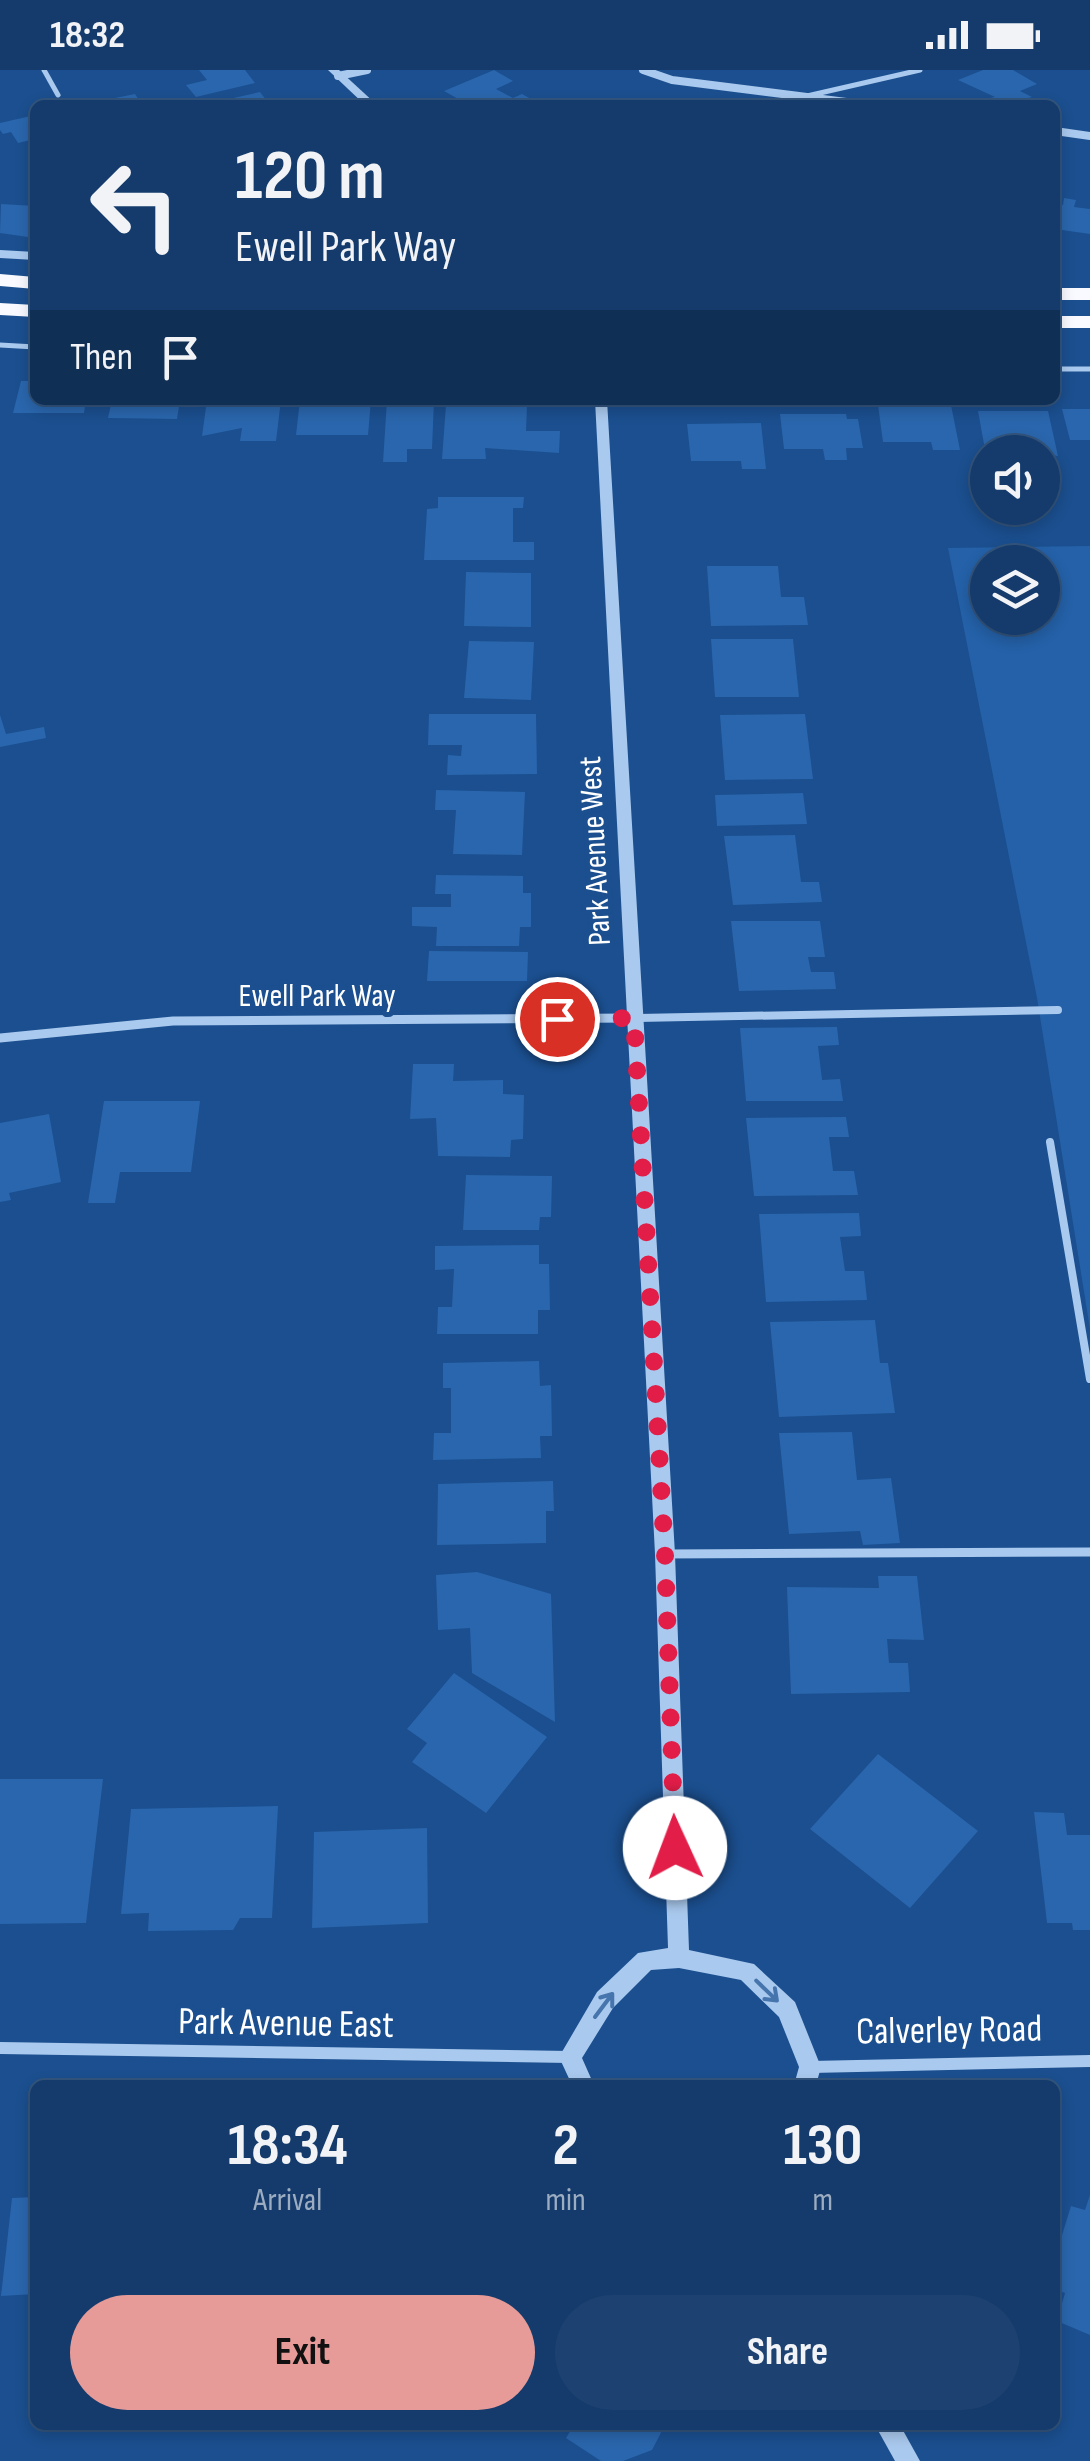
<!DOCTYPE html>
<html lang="en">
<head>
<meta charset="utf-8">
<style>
	:root { --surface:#143b6b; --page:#1d4271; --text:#f1f3f6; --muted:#9dadc1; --line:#33557e; --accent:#e69b98 }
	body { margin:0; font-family:"Sofia Sans Condensed",sans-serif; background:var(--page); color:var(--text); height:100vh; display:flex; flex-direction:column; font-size:38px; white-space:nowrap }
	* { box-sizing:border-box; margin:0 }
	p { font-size:32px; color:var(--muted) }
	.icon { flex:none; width:55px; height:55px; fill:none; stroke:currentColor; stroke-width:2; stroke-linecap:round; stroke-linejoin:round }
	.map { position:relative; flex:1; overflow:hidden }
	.panel { position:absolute; left:30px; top:2010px; width:1030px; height:350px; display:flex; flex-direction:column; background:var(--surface); border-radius:15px; box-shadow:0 5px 15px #0003,0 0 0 2px var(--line) }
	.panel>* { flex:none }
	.hud { position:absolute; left:30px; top:30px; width:1030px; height:305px; border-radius:15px; box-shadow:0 5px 15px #0003,0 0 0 2px var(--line); background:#143b6b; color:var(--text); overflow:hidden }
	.buttons { position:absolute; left:970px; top:365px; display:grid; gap:20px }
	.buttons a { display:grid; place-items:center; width:90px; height:90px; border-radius:50%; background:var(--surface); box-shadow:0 5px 15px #0003,0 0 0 2px var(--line); font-size:50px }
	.pin { position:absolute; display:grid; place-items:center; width:85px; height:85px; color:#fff; margin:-42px; border:5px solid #fff; border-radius:50%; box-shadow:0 2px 10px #0007 }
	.me { position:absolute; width:110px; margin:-55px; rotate:358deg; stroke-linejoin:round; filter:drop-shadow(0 0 8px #0008) }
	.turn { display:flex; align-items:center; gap:35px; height:210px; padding:0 40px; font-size:45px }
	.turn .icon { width:130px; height:130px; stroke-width:2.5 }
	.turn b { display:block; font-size:70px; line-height:85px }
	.then { display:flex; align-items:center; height:95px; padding:0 40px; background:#0003; gap:20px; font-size:38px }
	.eta { display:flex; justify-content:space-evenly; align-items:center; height:170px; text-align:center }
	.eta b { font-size:60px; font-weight:700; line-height:70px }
	.button { display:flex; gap:20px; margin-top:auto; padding:20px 40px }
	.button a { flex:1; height:115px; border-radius:60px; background:var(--accent); color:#111; font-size:40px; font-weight:700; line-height:115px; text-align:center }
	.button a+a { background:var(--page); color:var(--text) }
	.status { display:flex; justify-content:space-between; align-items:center; height:70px; padding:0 50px; background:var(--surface); direction:ltr }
	.status svg { height:28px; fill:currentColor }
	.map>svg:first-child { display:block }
</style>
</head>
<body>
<div class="status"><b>18:32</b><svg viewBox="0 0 49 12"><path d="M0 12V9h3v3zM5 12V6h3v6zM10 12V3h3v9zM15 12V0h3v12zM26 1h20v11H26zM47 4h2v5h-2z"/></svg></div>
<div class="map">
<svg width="1090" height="2391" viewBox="0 0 1090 2391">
	<rect width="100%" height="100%" fill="#1b4f8f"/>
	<path fill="#2461a8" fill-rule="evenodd" d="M1090 476V1259L1037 928 948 478ZM988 492H1042V548H988Z"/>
	<g fill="#2a66ad">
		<polygon points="199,0 245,0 255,13 196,27 186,15 207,10"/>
		<polygon points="494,0 513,11 496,19 513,28 522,24 542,35 469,35 444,21"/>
		<polygon points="983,0 1013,0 1037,14 1020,21 1032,27 1001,35 990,28 995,27 958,10"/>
		<polygon points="260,22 270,35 223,35 220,31"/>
		<polygon points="135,24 142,35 90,35 90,33"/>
		<polygon points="35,45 35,69 18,73 11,62 3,64 0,60 0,53"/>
		<polygon points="1064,128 1076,130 1074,137 1090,139 1090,164 1055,159 1055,134 1063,135"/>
		<polygon points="1,134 35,136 35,168 0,163"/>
		<polygon points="21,311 35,311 35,330 86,330 84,343 13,343"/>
		<polygon points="112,330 180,330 177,349 108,348"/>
		<polygon points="207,330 281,330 276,371 240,371 242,358 202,366"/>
		<polygon points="300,330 371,330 368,365 296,365"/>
		<polygon points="387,330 434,330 432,379 407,379 407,392 383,392"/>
		<polygon points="446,335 527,336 526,361 560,361 559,383 485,378 486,389 442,389"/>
		<polygon points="878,335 951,335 960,380 933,380 931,372 883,372"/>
		<polygon points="1062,339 1090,339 1090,370 1070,370"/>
		<polygon points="978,341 1048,341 1058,386 1023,382 1021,374 984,374"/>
		<polygon points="780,344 846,344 847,349 858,349 863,378 846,378 847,390 825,390 823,379 784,379"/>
		<polygon points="761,353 766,399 742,399 741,391 691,391 687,354"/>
		<polygon points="438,427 524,427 523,438 513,438 513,472 534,472 534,490 424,490 427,439 438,438"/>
		<polygon points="707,496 778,496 781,527 804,527 808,555 711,556"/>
		<polygon points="466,502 531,503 531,557 464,556"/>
		<polygon points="711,569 793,569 799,627 715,627"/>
		<polygon points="469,571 534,572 531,630 464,628"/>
		<polygon points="429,644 536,644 537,704 447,705 448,685 461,686 462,675 428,675"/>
		<polygon points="805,644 813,709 725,710 720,645"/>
		<polygon points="0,645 6,664 44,657 46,668 0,677"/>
		<polygon points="436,720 525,722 522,785 453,784 456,740 435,740"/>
		<polygon points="803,723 807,754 717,756 715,725"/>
		<polygon points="795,765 801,812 819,812 822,832 733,835 724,766"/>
		<polygon points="436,805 523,806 523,823 531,823 531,857 520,857 519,876 436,876 437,857 412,856 412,837 451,837 451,824 435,824"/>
		<polygon points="731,851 820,851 825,887 808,887 811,902 834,902 836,919 739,921"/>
		<polygon points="429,881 528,882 527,911 427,911"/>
		<polygon points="837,957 839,975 818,976 822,1010 840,1009 843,1031 746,1031 740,958"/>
		<polygon points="413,994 454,994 453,1011 503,1010 503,1024 524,1025 523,1069 511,1070 510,1087 438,1086 436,1048 410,1049"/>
		<polygon points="104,1031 200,1031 191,1102 120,1102 115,1133 88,1133"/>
		<polygon points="49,1044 61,1112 9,1123 11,1130 0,1132 0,1053"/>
		<polygon points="846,1047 849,1067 829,1067 833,1101 854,1101 858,1125 754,1126 746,1048"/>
		<polygon points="466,1105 552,1106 551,1147 540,1147 539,1160 463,1160"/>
		<polygon points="859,1143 861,1166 840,1167 845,1201 864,1201 867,1230 766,1232 759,1144"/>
		<polygon points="539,1175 539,1194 549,1194 550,1240 538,1240 538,1264 437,1264 438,1237 452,1237 454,1199 435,1200 435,1176"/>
		<polygon points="875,1250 880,1293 888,1293 895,1343 779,1347 770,1252"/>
		<polygon points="539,1291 540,1316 551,1315 552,1366 540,1366 541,1388 433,1390 434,1363 451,1363 451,1318 443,1318 443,1293"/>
		<polygon points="852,1362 857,1410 891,1408 900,1473 863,1475 860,1461 789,1464 779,1363"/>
		<polygon points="553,1411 554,1441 546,1441 546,1473 437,1475 438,1414"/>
		<polygon points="477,1502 551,1524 555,1652 472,1603 470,1558 438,1560 436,1505"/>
		<polygon points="878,1506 917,1506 924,1570 887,1569 889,1593 908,1593 910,1622 791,1624 787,1517 879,1518"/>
		<polygon points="454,1603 547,1667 486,1743 412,1692 427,1673 407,1659"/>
		<polygon points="878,1684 978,1761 910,1838 810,1759"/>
		<polygon points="0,1709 103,1709 86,1853 0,1854"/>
		<polygon points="278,1736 272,1848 240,1848 233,1860 148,1861 149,1843 121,1844 131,1739"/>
		<polygon points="1034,1742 1064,1743 1067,1765 1090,1765 1090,1860 1073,1860 1072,1853 1047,1853"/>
		<polygon points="427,1758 428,1853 312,1858 314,1762"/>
		<polygon points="1090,2125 1090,2265 1057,2251 1065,2223 1055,2219 1055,2188 1071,2136 1085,2140"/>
		<polygon points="35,2127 35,2224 1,2226 12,2128"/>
		<polygon points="574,2355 665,2355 652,2380 623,2391 601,2391 566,2368"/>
	</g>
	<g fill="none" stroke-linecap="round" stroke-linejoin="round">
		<g stroke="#a9c9ee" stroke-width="5">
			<polyline points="44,0 58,25"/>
			<polyline points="807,26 920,0"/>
			<polyline points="0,275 35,277"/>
			<polyline points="1055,299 1090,299"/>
		</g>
		<g stroke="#a9c9ee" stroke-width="8">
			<polyline points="638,948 1058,940"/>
			<polyline points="1050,1072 1090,1309"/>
		</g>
		<polyline stroke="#a9c9ee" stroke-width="9" points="665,1484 1090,1482"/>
		<g stroke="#a9c9ee" stroke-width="8">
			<polyline points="643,0 672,10 870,35"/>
			<polyline points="338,6 367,0"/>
			<polyline points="1055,61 1090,66"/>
			<polyline points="0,184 35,186"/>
		</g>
		<polyline stroke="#a9c9ee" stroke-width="9" points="0,968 173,951 634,948"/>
		<g stroke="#a9c9ee" stroke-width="12">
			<polyline points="0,1978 569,1987"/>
			<polyline points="811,1997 1090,1991"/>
		</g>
		<g fill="#a9c9ee" fill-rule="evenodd">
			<polygon points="328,0 339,0 377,35 365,35"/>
			<polygon points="595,330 607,330 675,1484 689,1880 754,1894 795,1932 821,1997 816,2015 794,2015 799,1997 779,1947 741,1910 679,1898 651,1900 613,1938 582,1988 594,2015 572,2015 559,1987 597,1922 638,1883 668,1878 655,1484"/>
			<polygon points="875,2355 900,2355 920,2391 895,2391"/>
		</g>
		<g fill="#f8faff" fill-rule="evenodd">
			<polygon points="0,204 35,207 35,219 0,216"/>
			<rect x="1055" y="218" width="35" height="12"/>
			<polygon points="0,233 35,235 35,247 0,245"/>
			<rect x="1055" y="246" width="35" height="12"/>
		</g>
	</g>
	<defs><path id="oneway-shaft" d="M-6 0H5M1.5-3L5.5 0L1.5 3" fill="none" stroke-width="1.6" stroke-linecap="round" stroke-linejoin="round" transform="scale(2.5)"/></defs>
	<g stroke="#4674ac">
		<use href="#oneway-shaft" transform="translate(767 1921) rotate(44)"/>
		<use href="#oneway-shaft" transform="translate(604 1935) rotate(-53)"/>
	</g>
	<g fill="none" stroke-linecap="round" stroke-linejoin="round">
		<polyline stroke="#e11d48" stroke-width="18" stroke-dasharray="0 32.4" points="557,949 634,948 665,1484 675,1778"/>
	</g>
	<g text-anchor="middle" stroke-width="10" stroke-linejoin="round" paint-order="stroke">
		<g font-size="32" fill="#fff" stroke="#1b4f8f">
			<text transform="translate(594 781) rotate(-93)" y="11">Park Avenue West</text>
			<text x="317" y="936">Ewell Park Way</text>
		</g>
		<g font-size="38" fill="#fff" stroke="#1b4f8f">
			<text transform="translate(286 1952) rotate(1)" y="13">Park Avenue East</text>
			<text transform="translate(949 1959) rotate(-1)" y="13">Calverley Road</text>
		</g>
	</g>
</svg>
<div class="buttons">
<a><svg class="icon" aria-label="sound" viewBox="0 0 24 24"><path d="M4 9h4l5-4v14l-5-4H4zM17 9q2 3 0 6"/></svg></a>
<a><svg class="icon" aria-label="layers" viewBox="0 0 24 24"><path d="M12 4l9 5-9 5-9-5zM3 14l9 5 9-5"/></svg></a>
</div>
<div class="pin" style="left:557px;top:949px;background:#d93025"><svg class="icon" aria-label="arrive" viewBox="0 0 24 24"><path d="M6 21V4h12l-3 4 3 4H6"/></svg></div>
<svg class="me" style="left:675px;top:1778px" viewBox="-20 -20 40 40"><circle r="19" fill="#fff"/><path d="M0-13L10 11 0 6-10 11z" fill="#e11d48"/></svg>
<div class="hud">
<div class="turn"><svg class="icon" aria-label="left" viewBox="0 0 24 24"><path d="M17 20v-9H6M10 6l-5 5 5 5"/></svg><div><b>120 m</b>Ewell Park Way</div></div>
<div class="then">Then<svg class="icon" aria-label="arrive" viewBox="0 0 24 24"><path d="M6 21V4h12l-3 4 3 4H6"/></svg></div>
</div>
<section class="panel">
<div class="eta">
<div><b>18:34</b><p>Arrival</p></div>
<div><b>2</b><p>min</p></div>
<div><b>130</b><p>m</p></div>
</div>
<div class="button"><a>Exit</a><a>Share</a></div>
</section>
</div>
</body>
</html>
